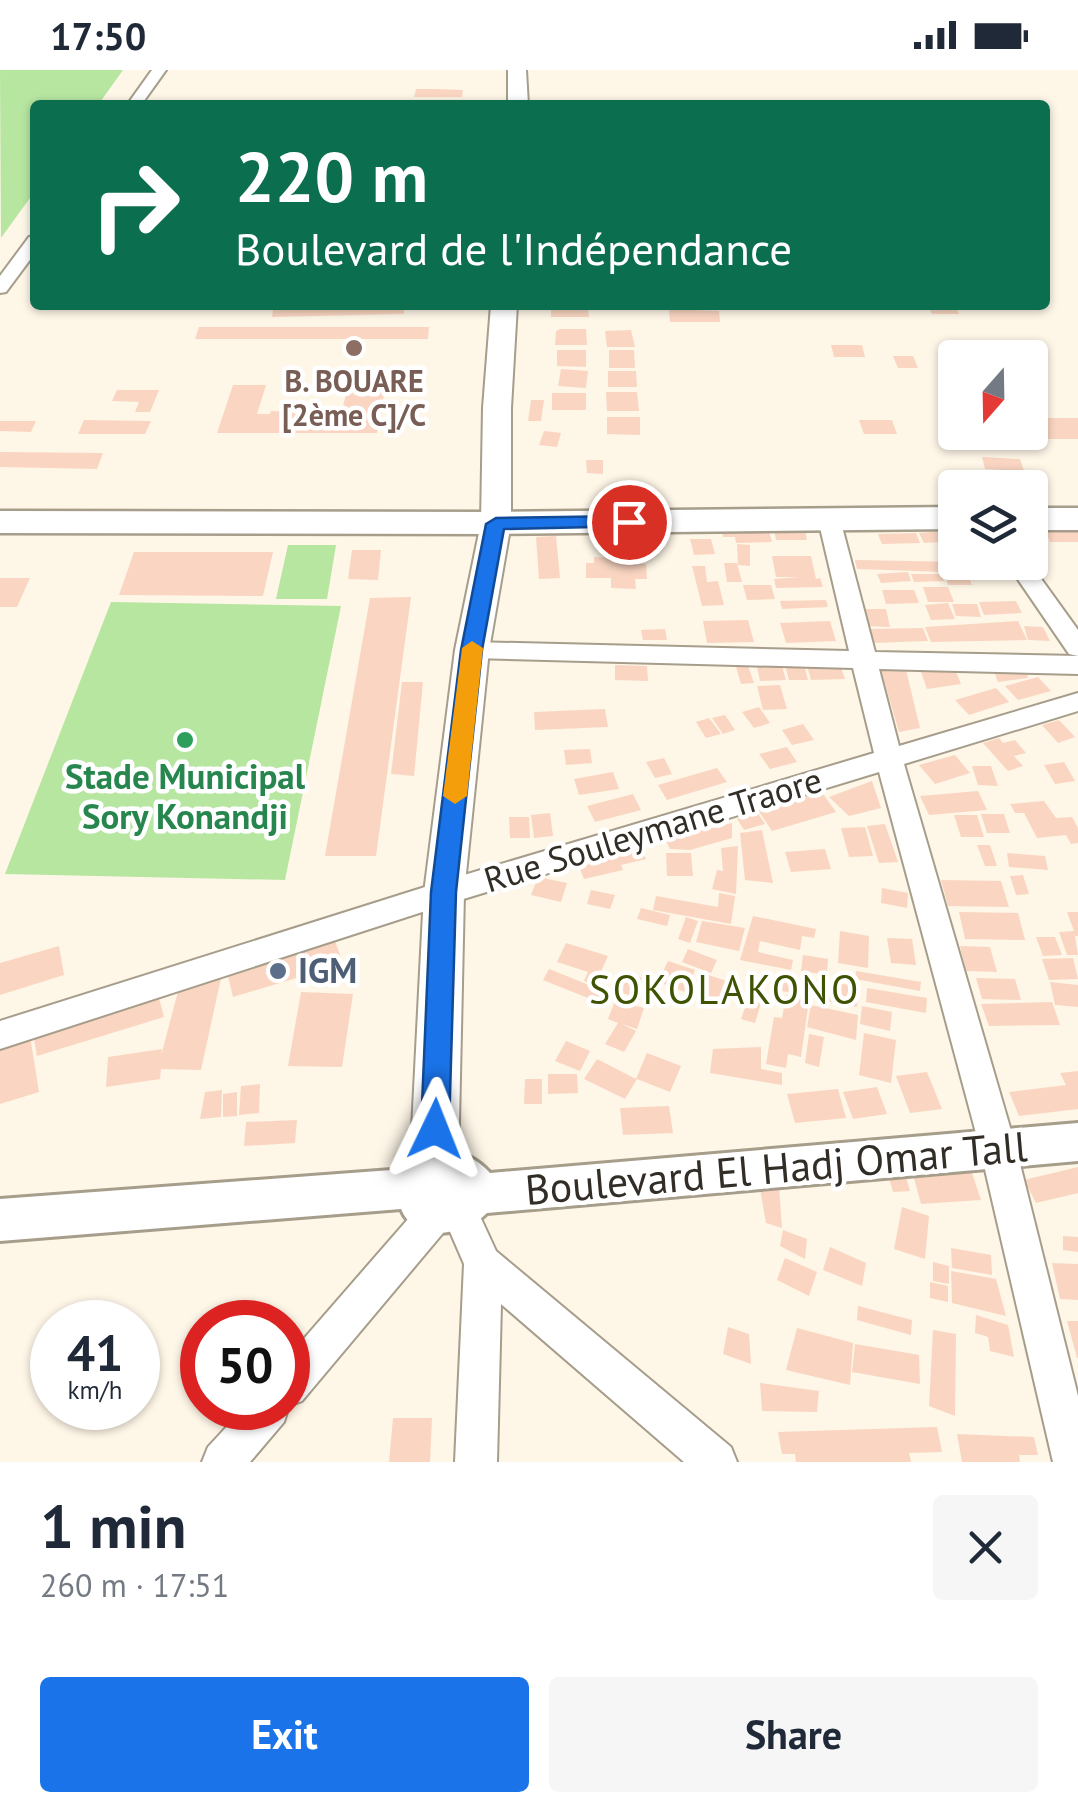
<!DOCTYPE html>
<html lang="en">
<head>
<meta charset="utf-8">
<style>
	:root { --surface:#fff; --page:#f6f6f7; --text:#1f2937; --muted:#747a83; --accent:#1a73e8 }
	body { margin:0; font-family:"PT Sans",sans-serif; background:var(--page); color:var(--text); height:100vh; display:flex; flex-direction:column; font-size:38px; white-space:nowrap }
	* { box-sizing:border-box; margin:0 }
	p { font-size:32px; color:var(--muted) }
	.icon { flex:none; width:55px; height:55px; fill:none; stroke:currentColor; stroke-width:2; stroke-linecap:round; stroke-linejoin:round }
	.map { position:relative; height:1392px; overflow:hidden }
	.sheet { display:flex; flex-direction:column; background:var(--surface); flex:1 }
	.sheet>* { flex:none }
	.guide { position:absolute; left:30px; top:30px; width:1020px; height:210px; border-radius:10px; box-shadow:0 2px 8px #0004; background:#0b6e4f; color:#fff; overflow:hidden }
	.needle { width:65px; rotate:200deg }
	.tools { position:absolute; left:938px; top:270px; display:grid; gap:20px }
	.tools a { display:grid; place-items:center; width:110px; height:110px; border-radius:10px; background:var(--surface); box-shadow:0 2px 8px #0004; font-size:50px }
	.speed { position:absolute; left:30px; top:1230px; display:flex; gap:20px; font-size:50px; font-weight:700; text-align:center }
	.speed>* { display:grid; place-content:center; width:130px; height:130px; border-radius:50%; background:var(--surface); box-shadow:0 2px 8px #0004; line-height:1 }
	.speed small { font-size:25px; font-weight:400 }
	.speed .limit { border:15px solid #d22; background:#fff; color:#111 }
	.pin { position:absolute; display:grid; place-items:center; width:85px; height:85px; color:#fff; margin:-42px; border:5px solid #fff; border-radius:50%; box-shadow:0 2px 10px #0007 }
	.me { position:absolute; width:110px; margin:-55px; rotate:2deg; stroke-linejoin:round; filter:drop-shadow(0 0 8px #0008) }
	.turn { display:flex; align-items:center; gap:35px; height:210px; padding:0 40px; font-size:45px }
	.turn .icon { width:130px; height:130px; stroke-width:2.5 }
	.turn b { display:block; font-size:70px; line-height:85px }
	.round { display:grid; place-items:center; flex:none; width:105px; height:105px; border-radius:10px; background:var(--page) }
	.headline { display:flex; align-items:center; justify-content:space-between; height:170px; padding:0 40px }
	h1 { font-size:60px; font-weight:700; line-height:75px }
	.button { display:flex; gap:20px; margin-top:auto; padding:20px 40px }
	.button a { flex:1; height:115px; border-radius:10px; background:var(--accent); color:#fff; font-size:40px; font-weight:700; line-height:115px; text-align:center }
	.button a+a { background:var(--page); color:var(--text) }
	.status { display:flex; justify-content:space-between; align-items:center; height:70px; padding:0 50px; background:var(--surface); direction:ltr }
	.status svg { height:28px; fill:currentColor }
	.map>svg:first-child { display:block }
</style>
</head>
<body>
<div class="status"><b>17:50</b><svg viewBox="0 0 49 12"><path d="M0 12V9h3v3zM5 12V6h3v6zM10 12V3h3v9zM15 12V0h3v12zM26 1h20v11H26zM47 4h2v5h-2z"/></svg></div>
<div class="map">
<svg width="1078" height="1392" viewBox="0 0 1078 1392">
	<rect width="100%" height="100%" fill="#fef6e7"/>
	<g fill="#b7e6a1">
		<polygon points="0,0 123,0 98,35 35,35 35,121 1,168"/>
		<polygon points="288,475 336,475 327,529 276,529"/>
		<polygon points="111,532 341,536 285,810 5,804"/>
	</g>
	<g fill="#fad6c2">
		<polygon points="416,19 436,19 463,20 462,27 414,27"/>
		<polygon points="274,235 404,235 404,244 272,247"/>
		<polygon points="928,235 955,235 959,244 932,244"/>
		<polygon points="551,237 588,238 589,247 551,247"/>
		<polygon points="669,239 719,241 720,252 670,252"/>
		<polygon points="199,257 429,257 428,269 195,269"/>
		<polygon points="560,259 586,259 587,275 555,275 556,261"/>
		<polygon points="631,260 635,277 607,277 605,261"/>
		<polygon points="831,275 862,275 865,287 834,287"/>
		<polygon points="557,280 586,280 586,297 557,296"/>
		<polygon points="609,280 634,280 635,298 609,298"/>
		<polygon points="893,286 913,286 918,298 898,298"/>
		<polygon points="561,299 588,301 586,318 558,316"/>
		<polygon points="608,301 636,301 637,317 608,317"/>
		<polygon points="349,313 386,313 377,363 217,363 233,315 266,315 257,344 270,344 271,341 341,344"/>
		<polygon points="942,318 955,318 955,343 949,343 944,334"/>
		<polygon points="117,320 159,320 150,342 135,342 139,332 112,331"/>
		<polygon points="606,322 637,322 639,341 607,341"/>
		<rect x="552" y="323" width="34" height="17"/>
		<polygon points="531,330 544,330 541,351 528,351"/>
		<polygon points="607,347 640,347 640,365 607,364"/>
		<polygon points="1030,348 1078,348 1078,369 1019,369 1015,362 1030,362"/>
		<polygon points="941,349 955,349 955,362 961,362 966,380 950,380"/>
		<polygon points="84,350 151,351 145,364 78,364"/>
		<polygon points="859,350 892,350 897,364 864,364"/>
		<polygon points="0,351 36,351 31,362 0,361"/>
		<polygon points="544,361 561,363 557,377 539,375"/>
		<polygon points="0,382 103,383 97,399 0,397"/>
		<polygon points="982,387 1020,389 1024,401 985,399"/>
		<polygon points="586,390 603,390 603,404 587,403"/>
		<polygon points="805,459 807,470 776,470 774,460"/>
		<polygon points="1045,459 1078,460 1078,472 1050,472"/>
		<polygon points="955,460 955,471 924,473 919,463"/>
		<polygon points="769,461 772,472 736,473 735,467 723,467 722,462"/>
		<polygon points="916,463 920,473 882,474 878,464"/>
		<polygon points="556,466 560,508 539,509 536,467"/>
		<polygon points="690,469 711,469 715,484 694,485"/>
		<polygon points="737,474 750,475 750,496 738,495"/>
		<polygon points="352,480 381,480 378,510 348,509"/>
		<polygon points="134,482 273,482 263,526 119,525"/>
		<polygon points="772,486 811,486 816,509 820,508 823,517 776,518 774,509 799,507 776,507"/>
		<polygon points="594,487 614,488 615,493 646,494 647,509 635,509 636,519 611,518 611,508 586,508 586,493 594,493"/>
		<polygon points="855,490 963,492 972,515 948,515 944,502 857,499"/>
		<polygon points="724,493 737,493 742,512 727,512"/>
		<polygon points="692,496 705,496 707,512 718,511 724,535 702,536"/>
		<polygon points="908,502 911,511 881,513 877,504"/>
		<polygon points="911,504 941,504 944,511 914,512"/>
		<polygon points="0,508 30,508 17,537 0,537"/>
		<polygon points="743,515 771,515 775,529 747,530"/>
		<polygon points="923,517 948,517 954,532 928,532"/>
		<polygon points="882,520 914,520 919,533 886,534"/>
		<polygon points="411,527 376,786 325,786 370,528"/>
		<polygon points="826,530 828,537 782,539 780,531"/>
		<polygon points="1016,531 1022,543 984,545 979,532"/>
		<polygon points="948,533 955,549 931,550 925,535"/>
		<polygon points="952,534 977,534 981,547 956,546"/>
		<polygon points="860,539 886,539 890,557 864,556"/>
		<polygon points="748,550 754,572 707,573 703,551"/>
		<polygon points="830,551 836,571 786,573 780,553"/>
		<polygon points="1018,551 1027,570 931,572 925,557"/>
		<polygon points="1024,556 1043,557 1050,571 1028,570"/>
		<polygon points="923,558 928,571 872,573 867,559"/>
		<polygon points="665,559 667,570 643,570 641,560"/>
		<polygon points="615,595 647,596 648,611 615,610"/>
		<polygon points="785,595 804,595 808,610 789,610"/>
		<polygon points="840,595 845,609 811,610 807,596"/>
		<polygon points="748,596 754,613 741,614 736,597"/>
		<polygon points="782,596 786,610 760,611 757,597"/>
		<polygon points="1026,598 1028,608 998,612 993,599"/>
		<polygon points="920,599 955,599 961,614 927,619"/>
		<polygon points="881,600 906,600 920,658 899,662"/>
		<polygon points="1038,607 1051,621 1018,630 1005,616"/>
		<polygon points="402,612 423,612 414,706 391,704"/>
		<polygon points="780,615 787,639 763,640 757,616"/>
		<polygon points="996,618 1009,632 969,645 955,630"/>
		<polygon points="759,637 770,653 754,658 742,642"/>
		<polygon points="605,639 608,657 535,660 534,642"/>
		<polygon points="725,645 735,660 723,664 712,648"/>
		<polygon points="709,648 721,664 706,668 696,652"/>
		<polygon points="1059,650 1075,667 1058,673 1042,655"/>
		<polygon points="803,654 814,670 792,675 782,660"/>
		<polygon points="999,668 1003,673 1015,670 1026,683 1014,686 1023,696 1008,701 983,673"/>
		<polygon points="787,677 797,692 770,699 759,684"/>
		<polygon points="590,679 592,693 566,695 564,680"/>
		<polygon points="955,685 970,703 935,714 919,695"/>
		<polygon points="664,688 672,704 655,708 646,692"/>
		<polygon points="1064,692 1075,711 1055,714 1044,695"/>
		<polygon points="972,696 991,696 998,716 978,715"/>
		<polygon points="717,698 727,712 667,730 658,715"/>
		<polygon points="613,702 619,719 579,725 574,709"/>
		<polygon points="872,711 881,738 849,746 829,727"/>
		<polygon points="821,721 836,742 772,761 758,740"/>
		<polygon points="978,721 987,740 929,745 920,726"/>
		<polygon points="633,724 641,740 595,752 587,736"/>
		<polygon points="1044,731 1056,748 1072,747 1078,758 1078,773 1071,774 1066,765 1037,768 1024,743 1015,743 1010,734"/>
		<polygon points="550,743 553,766 534,768 531,745"/>
		<polygon points="758,743 765,754 744,760 737,749"/>
		<polygon points="981,744 1004,744 1010,763 987,763"/>
		<polygon points="954,745 977,745 984,767 961,767"/>
		<polygon points="509,747 529,747 530,768 510,768"/>
		<polygon points="732,753 732,768 690,780 670,779 665,769"/>
		<polygon points="885,754 898,792 879,793 867,756"/>
		<polygon points="865,757 873,786 849,787 841,758"/>
		<polygon points="762,760 773,813 745,810 740,763"/>
		<polygon points="977,775 990,775 997,796 985,796"/>
		<polygon points="738,776 736,824 712,819 717,800 723,801 721,778"/>
		<polygon points="641,779 646,789 621,795 623,800 584,809 578,794"/>
		<polygon points="825,779 831,799 791,802 785,782"/>
		<polygon points="666,783 691,783 693,806 667,806"/>
		<polygon points="1007,783 1045,786 1048,800 1009,797"/>
		<polygon points="1023,805 1029,824 1016,825 1010,806"/>
		<polygon points="538,807 567,813 561,832 531,825"/>
		<polygon points="941,810 1001,811 1009,837 948,836"/>
		<polygon points="882,818 908,823 907,838 881,833"/>
		<polygon points="591,820 615,825 610,839 587,834"/>
		<polygon points="719,823 735,826 731,854 653,840 656,826 718,837"/>
		<polygon points="641,838 670,845 667,856 637,849"/>
		<polygon points="959,842 1018,843 1025,870 965,869"/>
		<polygon points="1067,842 1078,842 1078,866 1075,866 1078,885 1067,885 1059,862 1074,861"/>
		<polygon points="753,846 816,859 814,868 802,866 800,880 760,871 758,882 793,890 791,900 740,890"/>
		<polygon points="686,847 698,851 690,873 678,869"/>
		<polygon points="702,851 745,858 739,881 696,872"/>
		<polygon points="331,859 343,894 233,927 224,890"/>
		<polygon points="840,861 869,866 868,898 838,893"/>
		<polygon points="1036,867 1055,867 1062,885 1043,886"/>
		<polygon points="887,868 912,869 916,895 891,893"/>
		<polygon points="566,873 608,886 595,915 584,911 588,902 557,892"/>
		<polygon points="59,876 64,905 0,925 0,893"/>
		<polygon points="960,876 990,877 997,902 966,901"/>
		<polygon points="688,879 717,890 711,903 682,892"/>
		<polygon points="803,885 828,889 827,905 801,901"/>
		<polygon points="1073,888 1078,909 1049,910 1042,889"/>
		<polygon points="668,891 695,900 685,922 658,912"/>
		<polygon points="223,899 201,1000 161,999 160,1009 106,1017 108,987 162,979 161,986 181,910"/>
		<polygon points="549,899 609,923 603,934 543,910"/>
		<polygon points="621,901 652,911 644,930 613,920"/>
		<polygon points="856,901 921,912 920,921 855,909"/>
		<polygon points="699,902 733,913 724,938 690,926"/>
		<polygon points="976,908 1015,909 1021,930 982,929"/>
		<polygon points="784,909 813,915 812,927 782,921"/>
		<polygon points="817,909 859,917 857,937 815,929"/>
		<polygon points="1050,912 1078,915 1078,937 1055,935"/>
		<polygon points="867,918 927,928 926,943 866,932"/>
		<polygon points="157,920 164,947 37,986 32,958"/>
		<polygon points="301,922 353,924 342,997 288,996"/>
		<polygon points="786,925 809,930 801,987 788,984 786,998 766,994 774,947 782,948"/>
		<polygon points="748,929 761,933 755,953 741,949"/>
		<polygon points="615,931 644,938 637,959 622,954 636,961 624,982 605,974 618,953 608,949"/>
		<polygon points="1052,932 1060,955 989,956 981,934"/>
		<polygon points="811,935 858,945 856,970 807,957"/>
		<polygon points="862,936 892,942 890,961 860,954"/>
		<polygon points="29,960 39,1022 0,1034 0,969"/>
		<polygon points="864,963 896,970 891,1013 859,1005"/>
		<polygon points="809,964 824,967 819,997 805,993"/>
		<polygon points="566,971 590,981 580,1001 555,991"/>
		<polygon points="761,977 761,999 782,1003 782,1015 710,1003 713,979"/>
		<polygon points="647,983 681,996 670,1022 637,1009 625,1029 584,1009 597,989 636,1009"/>
		<polygon points="1078,1001 1078,1039 1019,1046 1009,1022 1066,1015 1060,1003"/>
		<polygon points="927,1002 942,1039 910,1043 896,1006"/>
		<polygon points="548,1004 577,1004 578,1023 548,1024"/>
		<polygon points="525,1009 542,1009 542,1034 524,1034"/>
		<polygon points="260,1014 259,1043 239,1045 241,1016"/>
		<polygon points="877,1017 887,1044 853,1049 843,1022"/>
		<polygon points="838,1019 846,1048 795,1053 787,1024"/>
		<polygon points="222,1020 221,1047 200,1049 205,1022"/>
		<polygon points="237,1022 237,1046 223,1047 223,1024"/>
		<polygon points="669,1036 673,1063 623,1065 620,1038"/>
		<polygon points="297,1050 295,1073 244,1076 246,1052"/>
		<polygon points="970,1097 981,1130 921,1134 912,1101"/>
		<polygon points="1078,1097 1078,1123 1036,1133 1024,1110"/>
		<polygon points="905,1103 910,1121 893,1122 888,1105"/>
		<polygon points="759,1113 779,1116 782,1158 766,1153"/>
		<polygon points="902,1137 929,1146 925,1189 894,1179"/>
		<polygon points="783,1160 807,1169 805,1189 780,1176"/>
		<polygon points="1063,1166 1078,1167 1078,1182 1063,1180"/>
		<polygon points="830,1177 866,1193 862,1216 823,1200"/>
		<polygon points="951,1178 991,1185 992,1205 952,1198"/>
		<polygon points="785,1188 817,1202 809,1226 777,1210"/>
		<polygon points="933,1192 949,1196 949,1214 933,1211"/>
		<polygon points="1052,1193 1078,1194 1078,1230 1060,1229"/>
		<polygon points="951,1201 996,1209 1006,1246 952,1233"/>
		<polygon points="930,1212 948,1216 948,1232 930,1228"/>
		<polygon points="858,1236 912,1250 911,1265 857,1250"/>
		<polygon points="976,1245 1008,1255 1014,1287 990,1281 988,1267 975,1263"/>
		<polygon points="1067,1251 1078,1251 1078,1288 1077,1288"/>
		<polygon points="728,1257 749,1264 751,1294 723,1284"/>
		<polygon points="797,1258 853,1273 850,1315 786,1300"/>
		<polygon points="933,1260 956,1264 955,1346 929,1336"/>
		<polygon points="855,1274 919,1285 920,1314 852,1302"/>
		<polygon points="760,1313 819,1321 817,1342 762,1341"/>
		<polygon points="393,1348 432,1348 430,1392 389,1392"/>
		<polygon points="937,1357 942,1382 909,1383 911,1392 796,1392 795,1384 782,1384 778,1362"/>
		<polygon points="957,1364 1034,1367 1038,1385 1019,1385 1020,1392 962,1392"/>
	</g>
	<g fill="none" stroke-linecap="round" stroke-linejoin="round">
		<defs>
			<g id="minor">
				<polygon points="152,0 166,0 141,35 127,35"/>
				<polygon points="35,166 35,183 6,222 0,223 0,206 29,167"/>
				<polygon points="829,442 840,449 875,582 1078,586 1078,604 879,599 899,676 1078,623 1078,641 904,694 1016,1078 1078,1326 1078,1392 1053,1392 980,1078 879,702 444,835 0,979 0,951 444,811 874,683 853,598 472,588 459,580 472,572 849,581 818,449"/>
				<polygon points="1006,492 1029,492 1078,560 1078,586 1069,584"/>
				<polygon points="459,1124 472,1129 496,1181 731,1377 737,1392 684,1392 501,1234 497,1392 455,1392 464,1194 448,1157 302,1331 289,1336 284,1352 250,1392 202,1392 208,1377 244,1338 288,1338 288,1287 422,1133 435,1128 445,1132"/>
			</g>
			<path id="tertiary" d="M1078 1053V1091L487 1143C465 1165 416 1175 401 1139L0 1171V1129L405 1099C426 1068 468 1078 490 1103Z"/>
			<g id="secondary">
				<polygon points="508,0 526,0 528,35 508,35"/>
				<polygon points="491,235 517,235 511,338 511,453 489,580 464,823 458,1098 451,1114 434,1120 417,1114 410,1098 424,823 455,580 481,453 483,338"/>
			</g>
			<g id="trunk">
				<polygon points="955,437 955,459 496,464 0,463 0,441 496,442"/>
				<rect x="1030" y="438" width="48" height="22"/>
			</g>
		</defs>
		<use href="#minor" stroke="#a69d8b" stroke-width="4"/>
		<use href="#tertiary" stroke="#a69d8b" stroke-width="6"/>
		<use href="#secondary" stroke="#a69d8b" stroke-width="4"/>
		<use href="#trunk" stroke="#a69d8b" stroke-width="5"/>
		<use href="#minor" fill="#fff" fill-rule="evenodd"/>
		<use href="#tertiary" fill="#fff" fill-rule="evenodd"/>
		<use href="#secondary" fill="#fff" fill-rule="evenodd"/>
		<use href="#trunk" fill="#fff" fill-rule="evenodd"/>
	</g>
	<polygon fill="#1a73e8" stroke="#114b97" stroke-width="2.5" points="629,446 636,448 636,456 504,459 482,580 456,822 449,1059 445,1068 435,1072 425,1068 421,1059 431,822 461,580 486,454 496,448"/>
	<polygon fill="#f59e0b" points="472,571 483,578 467,726 455,734 443,726 462,578"/>
	<circle fill="#8d6e63" stroke="#fff" stroke-width="4" cx="354" cy="278" r="10"/>
	<circle fill="#2e9e5b" stroke="#fff" stroke-width="4" cx="185" cy="670" r="10"/>
	<circle fill="#5c6f8a" stroke="#fff" stroke-width="4" cx="278" cy="901" r="10"/>
	<g text-anchor="middle" stroke-width="9" stroke-linejoin="round" paint-order="stroke">
		<g font-size="30" font-weight="bold" fill="#785e54" stroke="#fff">
			<text x="354" y="322">B. BOUARE<tspan x="354" dy="34">[2ème C]/C</tspan></text>
		</g>
		<g font-size="35" font-weight="bold" fill="#27864d" stroke="#fff">
			<text x="185" y="719">Stade Municipal<tspan x="185" dy="40">Sory Konandji</tspan></text>
		</g>
		<g font-size="35" fill="#322e27" stroke="#fff">
			<text transform="translate(653 760) rotate(-17)" y="12">Rue Souleymane Traore</text>
		</g>
		<g font-size="35" font-weight="bold" fill="#4e5e75" stroke="#fff" text-anchor="start">
			<text x="298" y="913">IGM</text>
		</g>
		<g font-size="40" letter-spacing="2.5" fill="#405303" stroke="#fff">
			<text x="725" y="934">SOKOLAKONO</text>
		</g>
		<g font-size="42" fill="#322e27" stroke="#fff">
			<text transform="translate(776 1098) rotate(-5)" y="15">Boulevard El Hadj Omar Tall</text>
		</g>
	</g>
</svg>
<div class="tools">
<a><svg class="needle" viewBox="-14 -14 28 28"><path d="M0-13l5 13h-10z" fill="#e53935"/><path d="M0 13l5-13h-10z" fill="#747a83"/></svg></a>
<a><svg class="icon" aria-label="layers" viewBox="0 0 24 24"><path d="M12 4l9 5-9 5-9-5zM3 14l9 5 9-5"/></svg></a>
</div>
<div class="speed"><div>41<small>km/h</small></div><div class="limit">50</div></div>
<div class="pin" style="left:629px;top:452px;background:#d93025"><svg class="icon" aria-label="arrive" viewBox="0 0 24 24"><path d="M6 21V4h12l-3 4 3 4H6"/></svg></div>
<svg class="me" style="left:435px;top:1059px" viewBox="-20 -20 40 40"><path d="M0-17L14 15 0 8-14 15z" fill="#1a73e8" stroke="#fff" stroke-width="4"/></svg>
<div class="guide">
<div class="turn"><svg class="icon" aria-label="right" viewBox="0 0 24 24"><path d="M7 20v-9h11M14 6l5 5-5 5"/></svg><div><b>220 m</b>Boulevard de l'Indépendance</div></div>
</div>
</div>
<section class="sheet">
<div class="headline"><div><h1>1 min</h1><p>260 m · 17:51</p></div><a class="round"><svg class="icon" aria-label="close" viewBox="0 0 24 24"><path d="M6 6l12 12M18 6L6 18"/></svg></a></div>
<div class="button"><a>Exit</a><a>Share</a></div>
</section>
</body>
</html>
